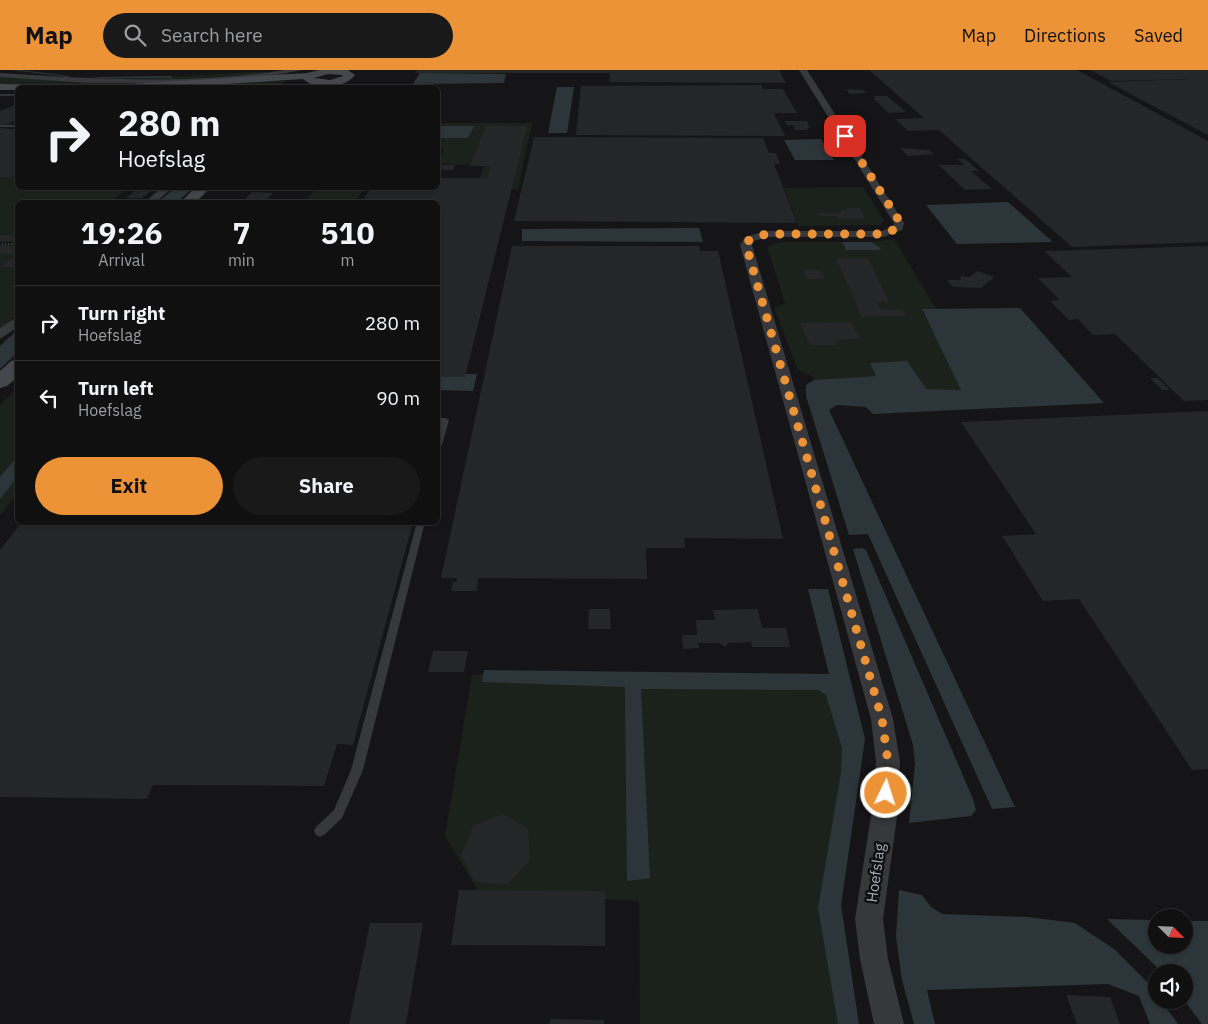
<!DOCTYPE html>
<html lang="en">
<head>
<meta charset="utf-8">
<style>
	:root { --surface:#101011; --page:#19191a; --text:#f1f3f6; --muted:#9c9d9f; --line:#303031; --accent:#ed9337 }
	body { margin:0; font-family:"IBM Plex Sans",sans-serif; background:var(--page); color:var(--text); height:100vh; display:flex; flex-direction:column; font-size:19px; white-space:nowrap }
	* { box-sizing:border-box; margin:0 }
	p { font-size:16px; color:var(--muted) }
	.icon { flex:none; width:28px; height:28px; fill:none; stroke:currentColor; stroke-width:2; stroke-linecap:round; stroke-linejoin:round }
	.map { position:relative; flex:1; overflow:hidden }
	.drawer { position:absolute; left:15px; top:130px; width:425px; height:325px; display:flex; flex-direction:column; background:var(--surface); border-radius:8px; box-shadow:0 1px 4px #0004,0 0 0 1px var(--line) }
	.drawer>* { flex:none }
	.banner { position:absolute; left:15px; top:15px; width:425px; height:105px; border-radius:8px; box-shadow:0 1px 4px #0004,0 0 0 1px var(--line); background:#101011; color:var(--text); overflow:hidden }
	.needle { width:32px; rotate:114deg }
	.fabs { position:absolute; left:1148px; top:839px; display:grid; gap:10px }
	.fabs a { display:grid; place-items:center; width:45px; height:45px; border-radius:50%; background:var(--surface); box-shadow:0 1px 4px #0004,0 0 0 1px var(--line); font-size:25px }
	.pin { position:absolute; display:grid; place-items:center; width:42px; height:42px; color:#fff; margin:-21px; border-radius:10px; box-shadow:0 2px 8px #0006 }
	.me { position:absolute; width:55px; margin:-28px; rotate:4deg; stroke-linejoin:round; filter:drop-shadow(0 0 4px #0008) }
	.turn { display:flex; align-items:center; gap:18px; height:105px; padding:0 20px; font-size:22px }
	.turn .icon { width:65px; height:65px; stroke-width:2.5 }
	.turn b { display:block; font-size:35px; line-height:42px }
	.eta { display:flex; justify-content:space-evenly; align-items:center; height:85px; text-align:center }
	.eta b { font-size:30px; font-weight:700; line-height:35px }
	.primary-button { display:flex; gap:10px; margin-top:auto; padding:10px 20px }
	.primary-button a { flex:1; height:58px; border-radius:30px; background:var(--accent); color:#111; font-size:20px; font-weight:700; line-height:58px; text-align:center }
	.primary-button a+a { background:var(--page); color:var(--text) }
	ul { padding:0; list-style:none }
	li { display:flex; align-items:center; gap:15px; height:75px; padding:0 20px; border-top:1px solid var(--line) }
	li div { flex:1 }
	li b { display:block; font-size:19px }
	li em { font-style:normal }
	header { display:flex; align-items:center; gap:30px; box-sizing:border-box; height:70px; padding:0 25px; background:var(--accent); color:#111 }
	header strong { font-size:24px }
	nav { display:flex; gap:28px; margin-inline-start:auto; font-size:18px }
	.search { width:350px; height:45px; background:var(--page); display:flex; align-items:center; gap:12px; box-sizing:border-box; padding:0 18px; border-radius:28px; color:var(--muted); font-size:19px }
	.map>svg:first-child { display:block }
</style>
</head>
<body>
<header>
<strong>Map</strong>
<div class="search"><svg class="icon" aria-label="search" viewBox="0 0 24 24"><circle cx="10" cy="10" r="6"/><path d="M15 15l6 6"/></svg>Search here</div>
<nav><a>Map</a><a>Directions</a><a>Saved</a></nav>
</header>
<div class="map">
<svg width="1208" height="954" viewBox="0 0 1208 954">
	<rect width="100%" height="100%" fill="#151517"/>
	<g fill="#1b221b">
		<polygon points="250,2 266,2 266,5 255,5 166,10 94,9 90,7 170,7"/>
		<polygon points="290,4 287,6 103,16 0,16 0,6 110,12"/>
		<polygon points="262,11 285,11 279,17 134,18"/>
		<polygon points="438,53 532,53 518,119 474,119 485,95 438,94 443,79 438,78 438,68 468,68 473,56 438,56"/>
		<polygon points="6,106 17,106 18,118 129,118 110,132 18,132 17,244 0,260 0,175 10,175 13,172 0,172 0,109"/>
		<polygon points="863,117 884,150 880,155 799,156 784,118"/>
		<polygon points="316,118 364,118 355,132 304,132"/>
		<polygon points="894,169 936,239 922,240 962,320 926,319 871,293 876,306 814,310 813,307 798,300 774,238 785,233 768,180 768,176 780,172 842,172 846,180 881,178 871,172"/>
		<polygon points="14,321 17,321 17,424 0,445 0,335"/>
		<polygon points="505,602 837,611 858,679 835,839 855,954 640,954 639,831 479,822 445,766 472,605"/>
	</g>
	<g fill="#2c363a">
		<polygon points="420,3 506,4 504,13 413,14"/>
		<polygon points="557,17 574,17 567,63 548,63"/>
		<polygon points="438,56 474,56 468,68 438,68"/>
		<polygon points="821,69 834,90 795,90 784,70"/>
		<polygon points="175,118 193,118 177,132 158,132"/>
		<polygon points="1008,132 1053,172 957,174 926,135"/>
		<polygon points="699,158 703,172 522,171 522,159"/>
		<polygon points="842,172 871,172 881,178 879,180 846,180"/>
		<polygon points="1020,238 1104,333 873,344 866,337 837,335 829,340 1015,737 992,739 868,464 849,465 806,326 806,315 814,310 876,306 870,293 907,291 926,319 961,320 922,239"/>
		<polygon points="17,260 17,283 0,299 0,276"/>
		<polygon points="438,304 477,304 473,321 438,320"/>
		<polygon points="17,387 17,408 0,429 0,407"/>
		<polygon points="862,478 866,480 973,729 976,740 971,746 909,753 915,694 913,675 853,479"/>
		<polygon points="808,519 828,519 865,669 841,835 859,954 838,954 818,838 841,703 842,678 826,625 818,620 641,619 650,808 627,811 625,617 482,612 484,600 829,604"/>
		<polygon points="899,820 922,825 931,837 942,844 1028,847 1075,853 1114,879 1148,913 1156,924 1156,930 1160,930 1178,954 1150,954 1139,926 1108,914 927,920 935,954 914,954 902,910 896,867"/>
		<polygon points="1107,849 1156,850 1156,875 1184,875 1184,851 1208,851 1208,954 1202,954 1184,930 1184,902 1162,902"/>
	</g>
	<g fill="none" stroke-linecap="round" stroke-linejoin="round">
		<g fill="#2c363a" fill-rule="evenodd">
			<polygon points="12,0 20,0 69,6 68,7"/>
			<polygon points="171,6 172,8 97,8 98,7"/>
			<rect x="0" y="24" width="18" height="2"/>
		</g>
	</g>
	<g fill="#252628">
		<polygon points="417,0 779,0 786,13 610,12 610,3 415,3"/>
		<polygon points="869,0 1077,0 1208,71 1208,172 1072,177 939,60 908,61 895,49 924,48"/>
		<polygon points="1090,0 1208,0 1208,65 1108,12 1190,9 1111,11"/>
		<polygon points="761,15 763,19 783,19 797,43 774,43 785,66 576,65 581,16"/>
		<polygon points="846,19 863,20 867,23 850,24"/>
		<polygon points="874,26 887,26 906,42 889,43 873,28 876,28"/>
		<polygon points="18,34 18,49 10,53 15,53 0,55 0,41"/>
		<polygon points="785,51 807,51 810,58 807,58 808,60 795,60 793,55 787,55"/>
		<polygon points="486,55 527,56 465,307 438,307 438,132 362,132 371,118 438,118 438,108 487,108 491,96 470,96"/>
		<polygon points="0,58 18,60 18,106 0,108"/>
		<polygon points="534,67 763,68 769,83 776,83 780,94 774,94 797,153 514,151"/>
		<polygon points="900,78 929,80 934,84 908,86"/>
		<polygon points="956,89 965,89 979,101 971,101 992,119 965,120 939,95 965,95"/>
		<polygon points="442,95 455,95 453,100 439,100"/>
		<polygon points="139,118 154,118 142,128 126,128"/>
		<polygon points="252,122 273,123 264,132 243,132"/>
		<polygon points="846,138 860,138 865,147 862,149 839,149 837,146 819,146 817,143 841,143 840,140 847,140"/>
		<rect x="0" y="165" width="18" height="6"/>
		<polygon points="0,175 18,176 18,183 15,185 0,184"/>
		<polygon points="512,176 699,176 700,181 718,181 783,469 684,468 685,478 646,478 647,509 478,508 477,521 451,521 453,512 456,512 457,508 441,508"/>
		<polygon points="1208,176 1208,330 1184,331 1115,264 1093,265 1078,249 1069,250 1050,231 1060,230 1038,208 1072,207 1044,181"/>
		<polygon points="18,185 18,197 2,197 9,191 7,191"/>
		<polygon points="836,188 868,188 889,232 878,232 881,239 903,240 906,246 862,247 858,241 858,238"/>
		<polygon points="804,200 821,200 825,209 807,209"/>
		<polygon points="977,201 994,207 981,218 953,217 947,210 961,210 960,207 963,206 970,207"/>
		<polygon points="851,252 861,269 835,270 837,275 810,275 800,253"/>
		<polygon points="1150,308 1158,308 1170,320 1162,320"/>
		<polygon points="1208,341 1208,699 1192,700 1079,529 1043,531 1002,466 1036,464 961,352"/>
		<polygon points="22,452 413,452 353,675 337,674 324,716 153,715 147,729 0,727 0,480"/>
		<polygon points="589,539 610,539 611,559 588,559"/>
		<polygon points="758,539 762,558 786,558 790,577 752,577 751,572 729,573 725,577 719,573 698,573 699,578 683,579 682,565 697,565 696,550 715,550 713,540"/>
		<polygon points="433,581 468,581 464,602 428,602"/>
		<polygon points="503,744 528,759 530,791 507,815 475,812 461,785 473,756"/>
		<polygon points="459,820 605,821 605,876 451,875"/>
		<polygon points="370,853 423,853 406,954 349,954"/>
		<polygon points="1066,925 1110,927 1120,954 1077,954"/>
		<polygon points="550,949 604,950 604,954 550,954"/>
	</g>
	<g fill="none" stroke-linecap="round" stroke-linejoin="round">
		<polyline stroke="#3c3f43" stroke-width="2" stroke-dasharray="1 2" stroke-linecap="butt" points="2,174 18,174"/>
		<g fill="#36383c" fill-rule="evenodd">
			<rect x="0" y="55" width="18" height="2"/>
			<polygon points="438,348 445,348 449,350 442,375 438,377 438,363 441,352 438,352"/>
			<polygon points="417,452 425,452 363,700 342,748 324,765 320,767 316,765 314,761 316,757 334,740 351,700"/>
		</g>
		<g fill="#36383c" fill-rule="evenodd">
			<path d="M285 0H302L261 8 161 13H88L0 7V3C94 9 191 15 285 0Z"/>
			<polygon points="799,0 807,0 904,153 902,160 883,167 767,167 754,171 752,175 893,649 900,692 898,739 883,849 888,889 904,954 874,954 860,889 855,849 872,739 876,692 871,649 740,175 745,167 766,161 882,161 893,156 894,153"/>
			<polygon points="161,118 172,118 156,132 145,132"/>
			<polygon points="18,246 18,257 0,269 0,258"/>
		</g>
		<g fill="#44474c" fill-rule="evenodd">
			<path d="M319 0H348L355 5C344 19 316 21 303 9L164 18H18V20H0V14L96 16 307 3ZM328 4 342 5 343 6 330 10 314 8Z"/>
			<polygon points="195,118 210,118 196,132 181,132"/>
			<polygon points="18,289 18,307 7,316 0,318 0,301 11,291"/>
		</g>
	</g>
	<g fill="none" stroke-linecap="round" stroke-linejoin="round">
		<polyline stroke="#ed9337" stroke-width="9" stroke-dasharray="0 16.2" points="845,66 898,149 898,158 883,164 766,164 749,170 746,175 882,649 888,692 886,723"/>
	</g>
	<g text-anchor="middle" stroke-width="5" stroke-linejoin="round" paint-order="stroke">
		<g font-size="15" fill="#a7aeb7" stroke="#101012">
			<text transform="translate(876 803) rotate(-82)" y="5">Hoefslag</text>
		</g>
	</g>
</svg>
<div class="fabs">
<a><svg class="needle" viewBox="-14 -14 28 28"><path d="M0-13l5 13h-10z" fill="#e53935"/><path d="M0 13l5-13h-10z" fill="#9c9d9f"/></svg></a>
<a><svg class="icon" aria-label="sound" viewBox="0 0 24 24"><path d="M4 9h4l5-4v14l-5-4H4zM17 9q2 3 0 6"/></svg></a>
</div>
<div class="pin" style="left:845px;top:66px;background:#d93025"><svg class="icon" aria-label="arrive" viewBox="0 0 24 24"><path d="M6 21V4h12l-3 4 3 4H6"/></svg></div>
<svg class="me" style="left:886px;top:723px" viewBox="-20 -20 40 40"><circle r="17" fill="#ed9337" stroke="#fff" stroke-width="3"/><path d="M0-11L8 9 0 5-8 9z" fill="#fff"/></svg>
<div class="banner">
<div class="turn"><svg class="icon" aria-label="right" viewBox="0 0 24 24"><path d="M7 20v-9h11M14 6l5 5-5 5"/></svg><div><b>280 m</b>Hoefslag</div></div>
</div>
<section class="drawer">
<div class="eta">
<div><b>19:26</b><p>Arrival</p></div>
<div><b>7</b><p>min</p></div>
<div><b>510</b><p>m</p></div>
</div>
<ul>
<li><svg class="icon" aria-label="right" viewBox="0 0 24 24"><path d="M7 20v-9h11M14 6l5 5-5 5"/></svg><div><b>Turn right</b><p>Hoefslag</p></div><em>280 m</em></li>
<li><svg class="icon" aria-label="left" viewBox="0 0 24 24"><path d="M17 20v-9H6M10 6l-5 5 5 5"/></svg><div><b>Turn left</b><p>Hoefslag</p></div><em>90 m</em></li>
</ul>
<div class="primary-button"><a>Exit</a><a>Share</a></div>
</section>
</div>
</body>
</html>
